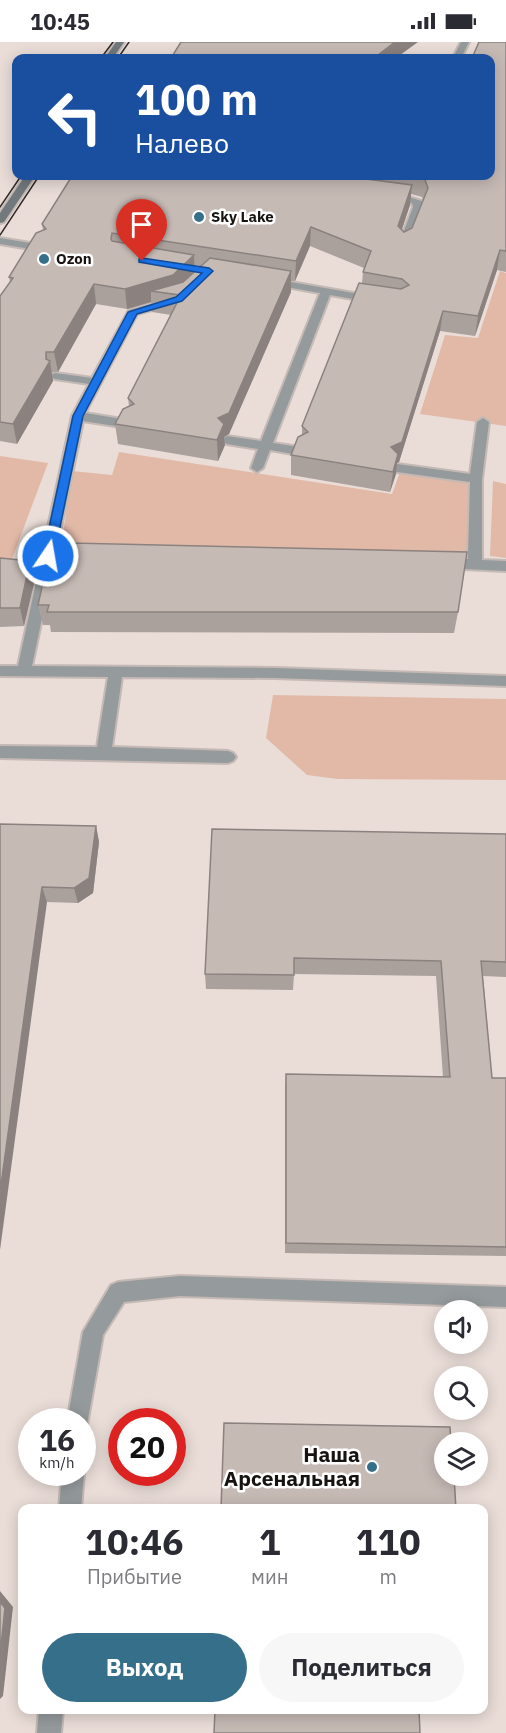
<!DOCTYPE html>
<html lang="ru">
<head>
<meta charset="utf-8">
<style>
	:root { --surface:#fff; --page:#f7f7f7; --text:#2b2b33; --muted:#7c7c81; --accent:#366f89 }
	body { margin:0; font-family:"IBM Plex Sans",sans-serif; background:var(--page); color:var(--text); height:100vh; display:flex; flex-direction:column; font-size:22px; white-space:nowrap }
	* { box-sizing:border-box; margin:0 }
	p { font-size:20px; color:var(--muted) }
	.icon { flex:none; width:33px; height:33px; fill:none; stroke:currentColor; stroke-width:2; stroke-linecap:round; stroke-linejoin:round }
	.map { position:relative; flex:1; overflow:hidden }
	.panel { position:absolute; left:18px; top:1462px; width:470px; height:210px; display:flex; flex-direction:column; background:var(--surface); border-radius:12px; box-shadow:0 3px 15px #0003 }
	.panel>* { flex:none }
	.banner { position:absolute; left:12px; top:12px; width:483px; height:126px; border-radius:12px; box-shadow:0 3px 15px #0003; background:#1a4fa0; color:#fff; overflow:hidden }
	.buttons { position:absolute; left:434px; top:1258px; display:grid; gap:12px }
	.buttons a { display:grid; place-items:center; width:54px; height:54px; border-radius:50%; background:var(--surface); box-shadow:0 3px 15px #0003; font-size:30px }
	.speed { position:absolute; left:18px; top:1366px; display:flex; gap:12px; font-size:30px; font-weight:700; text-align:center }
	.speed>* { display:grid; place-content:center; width:78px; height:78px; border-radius:50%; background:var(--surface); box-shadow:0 3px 15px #0003; line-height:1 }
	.speed small { font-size:15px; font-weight:400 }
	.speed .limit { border:9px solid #d22; background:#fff; color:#111 }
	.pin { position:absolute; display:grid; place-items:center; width:51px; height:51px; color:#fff; margin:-62px -26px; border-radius:50% 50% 50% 0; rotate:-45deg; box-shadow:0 0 6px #0007 }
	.pin .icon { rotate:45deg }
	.me { position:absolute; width:66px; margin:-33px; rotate:12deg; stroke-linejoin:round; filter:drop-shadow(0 0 4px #0008) }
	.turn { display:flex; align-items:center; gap:21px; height:126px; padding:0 24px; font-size:27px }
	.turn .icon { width:78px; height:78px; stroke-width:2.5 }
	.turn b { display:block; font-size:42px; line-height:51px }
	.eta { display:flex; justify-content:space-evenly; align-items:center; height:102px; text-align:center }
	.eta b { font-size:36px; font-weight:700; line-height:42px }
	.cta { display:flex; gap:12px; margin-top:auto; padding:12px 24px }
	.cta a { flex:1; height:69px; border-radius:36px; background:var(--accent); color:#fff; font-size:24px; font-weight:700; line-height:69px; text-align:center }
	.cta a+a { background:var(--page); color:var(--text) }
	.status { display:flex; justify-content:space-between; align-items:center; height:42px; padding:0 30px; background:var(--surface); direction:ltr }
	.status svg { height:16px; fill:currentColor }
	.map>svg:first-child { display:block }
</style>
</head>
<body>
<div class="status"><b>10:45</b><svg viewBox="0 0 49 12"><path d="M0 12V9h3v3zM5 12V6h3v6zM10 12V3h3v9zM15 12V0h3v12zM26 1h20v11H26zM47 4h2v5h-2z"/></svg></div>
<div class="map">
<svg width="506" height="1691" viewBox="0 0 506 1691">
	<rect width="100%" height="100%" fill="#eaddd8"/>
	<g fill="#e2b9a7">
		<polygon points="500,229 506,231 506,384 420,372 445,293 478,296"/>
		<polygon points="119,410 392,452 400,430 469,439 468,514 62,500 72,429 112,433"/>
		<polygon points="0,414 48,421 12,517 0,516"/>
		<polygon points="493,439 506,442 506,516 490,514"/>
		<polygon points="273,653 506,657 506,738 338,737 307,733 266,696"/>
	</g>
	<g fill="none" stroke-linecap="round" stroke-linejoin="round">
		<defs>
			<g id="service">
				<polygon points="461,0 469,0 461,16 453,16"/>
				<polygon points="391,150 422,159 423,165 408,205 403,208 398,205 413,165 412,161 387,155 386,153"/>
				<polygon points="0,196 42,203 47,206 42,209 0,202"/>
				<polygon points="268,236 376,255 381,258 376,261 330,253 273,401 299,405 305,409 299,413 270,408 263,426 257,430 251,426 258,407 227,402 221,398 227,394 261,399 320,251 264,241 264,237"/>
				<polygon points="173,256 178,259 177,261 137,272 85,371 128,378 134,382 128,386 83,379 32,624 275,626 506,634 506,644 275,636 122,635 112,705 228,709 233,711 236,715 233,719 228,721 0,716 0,704 97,705 108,635 0,634 0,624 18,624 72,374 89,342 55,337 49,334 55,331 92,336 129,268"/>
				<polygon points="483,376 489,380 482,437 482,518 506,519 506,529 443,526 436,521 438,518 468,517 470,440 397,430 391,426 397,422 470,432 477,380"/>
				<polygon points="180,1234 506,1245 506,1265 180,1254 124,1260 103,1293 86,1388 82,1389 82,1380 67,1380 83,1290 111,1243 118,1240"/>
				<polygon points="82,1427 84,1431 81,1467 59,1467 62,1431 82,1431"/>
				<polygon points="39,1668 63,1668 61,1691 37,1691"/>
			</g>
			<g id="secondary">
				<polygon points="116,0 124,0 113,16 105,16"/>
				<polygon points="25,134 35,134 4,180 0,181 0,171"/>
			</g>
		</defs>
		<use href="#service" stroke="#c4b9b4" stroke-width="4"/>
		<use href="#secondary" stroke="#c4b9b4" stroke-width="4"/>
		<use href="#service" fill="#959a9d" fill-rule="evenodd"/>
		<use href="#secondary" fill="#71797d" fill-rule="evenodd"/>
		<g stroke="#302b29" stroke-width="1.5">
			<polyline points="101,16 113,0"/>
			<polyline points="118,16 129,0"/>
			<polyline points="0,165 21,134"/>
			<polyline points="0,193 39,134"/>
		</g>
	</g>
	<g fill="#aaa09c" fill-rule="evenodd">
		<path d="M506 0V230L497 228 475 294 440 289 399 420 397 421 396 432 390 450 291 433V413L302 393V384L362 241 363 230 364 226 310 204 295 239H291V250L229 392 224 395 225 403 218 419 118 402 115 382 129 364 128 356 171 273 152 270 151 260 127 267 96 262 58 330H52L53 339 17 402 0 399V254L10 240 9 235 43 188 42 182 72 134H490ZM411 152 422 155 423 159 412 186 404 190 402 188 410 163ZM195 223 200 224 195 229Z"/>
		<polygon points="0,516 30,519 35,537 24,584 0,585"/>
		<polygon points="48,518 458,570 454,591 51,590 50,583 43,583 38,563"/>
		<polygon points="0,782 96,784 99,800 93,851 78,861 47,860"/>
		<polygon points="506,792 506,935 483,934 492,1036 506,1036 506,1214 285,1211 285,1045 286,1032 443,1035 436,934 294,932 293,948 206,947 205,932"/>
	</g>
	<g fill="#8b827f">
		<polygon points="395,0 418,0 396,16 374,16"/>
		<polygon points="412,143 410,163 396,204 398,184"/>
		<polygon points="311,185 310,204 295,239 296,219"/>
		<polygon points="500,208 497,228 475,294 478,274"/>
		<polygon points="194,213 195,233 174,253 151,249 151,260 127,267 125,247"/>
		<polygon points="291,229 291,250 229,392 224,395 225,403 218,419 217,398 218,376"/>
		<polygon points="94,242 96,262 58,330 54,310"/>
		<polygon points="443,269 440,289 399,420 397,421 396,432 390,450 393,430 391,405"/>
		<polygon points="46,310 48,321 50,319 53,339 17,402 13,382 46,317"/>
		<polygon points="30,519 35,537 24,584 20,566"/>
		<polygon points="96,784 99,800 93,851 78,861 74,846"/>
		<polygon points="42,845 47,860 0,1208 0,1150"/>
		<polygon points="0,1549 13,1565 3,1654 0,1657"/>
	</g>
	<g fill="#c6bab5" stroke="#8b827f" stroke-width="1.5">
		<polygon points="181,0 395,0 374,16 171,16"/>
		<polygon points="479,0 506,0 506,209 500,208 478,274 443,269 402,400 391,405 398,412 393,430 291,413 298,395 308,390 302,384 359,241 401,247 409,243 402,237 363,230 371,209 311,185 296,219 112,191 111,197 112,199 194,213 173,233 125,247 94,242 54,310 46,310 46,317 50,319 13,382 0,380 0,254 13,236 9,235 36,191 46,187 42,182 72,134 343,134 412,143 398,184 404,190 412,186 428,146 424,135 419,134 490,134 490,16 472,16"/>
		<polygon points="210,216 291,229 229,371 218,376 224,382 217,398 115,382 123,367 134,362 128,356 181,253 151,249 183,240"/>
		<polygon points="71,501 467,510 458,570 47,570 49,563 38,563 48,518 65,520"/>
		<polygon points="0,516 30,519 20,566 0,566"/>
		<polygon points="0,782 96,784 89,836 74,846 42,845 0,1150"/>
		<polygon points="212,787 506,792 506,920 481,919 492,1036 506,1036 506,1205 286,1201 286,1032 450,1035 441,919 294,916 294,933 205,932"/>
		<polygon points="224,1381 450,1385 451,1401 444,1401 444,1434 454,1434 456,1467 221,1467"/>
		<polygon points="0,1560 5,1566 0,1612"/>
		<polygon points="215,1668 419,1668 420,1691 214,1691"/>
	</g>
	<polygon fill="#1a73e8" stroke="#114b97" stroke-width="1.5" points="142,216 209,226 213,229 182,259 137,272 83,374 54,514 48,518 44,517 43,514 73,374 128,270 176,255 202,231 139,220 139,217"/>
	<g fill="#366f89" stroke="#fff" stroke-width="2">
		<circle cx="199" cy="175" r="6"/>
		<circle cx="44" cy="217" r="6"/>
		<circle cx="372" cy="1425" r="6"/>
	</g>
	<g text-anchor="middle" stroke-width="5" stroke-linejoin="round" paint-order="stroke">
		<g font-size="15" font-weight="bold" fill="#171311" stroke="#fff" text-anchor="start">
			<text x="211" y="180">Sky Lake</text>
			<text x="56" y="222">Ozon</text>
		</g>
		<g font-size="21" font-weight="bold" fill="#171311" stroke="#fff" text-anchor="end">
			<text x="360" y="1420">Наша<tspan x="360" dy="24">Арсенальная</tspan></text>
		</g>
	</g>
</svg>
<div class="buttons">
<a><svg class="icon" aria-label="sound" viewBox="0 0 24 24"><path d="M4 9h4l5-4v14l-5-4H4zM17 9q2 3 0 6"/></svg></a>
<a><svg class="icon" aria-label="search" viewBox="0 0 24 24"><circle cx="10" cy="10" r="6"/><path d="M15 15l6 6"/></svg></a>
<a><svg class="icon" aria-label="layers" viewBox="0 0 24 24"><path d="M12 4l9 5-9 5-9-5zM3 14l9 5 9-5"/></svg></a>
</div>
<div class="speed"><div>16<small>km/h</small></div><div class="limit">20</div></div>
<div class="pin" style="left:142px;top:219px;background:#d93025"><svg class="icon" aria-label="arrive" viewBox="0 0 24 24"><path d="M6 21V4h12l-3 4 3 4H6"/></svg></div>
<svg class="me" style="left:48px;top:514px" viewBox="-20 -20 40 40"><circle r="17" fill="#1a73e8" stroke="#fff" stroke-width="3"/><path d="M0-11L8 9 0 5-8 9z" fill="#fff"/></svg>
<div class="banner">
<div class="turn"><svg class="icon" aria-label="left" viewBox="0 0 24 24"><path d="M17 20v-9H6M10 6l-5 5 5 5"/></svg><div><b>100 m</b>Налево</div></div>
</div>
<section class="panel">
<div class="eta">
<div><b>10:46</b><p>Прибытие</p></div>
<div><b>1</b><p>мин</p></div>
<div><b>110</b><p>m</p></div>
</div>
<div class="cta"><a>Выход</a><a>Поделиться</a></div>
</section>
</div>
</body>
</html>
